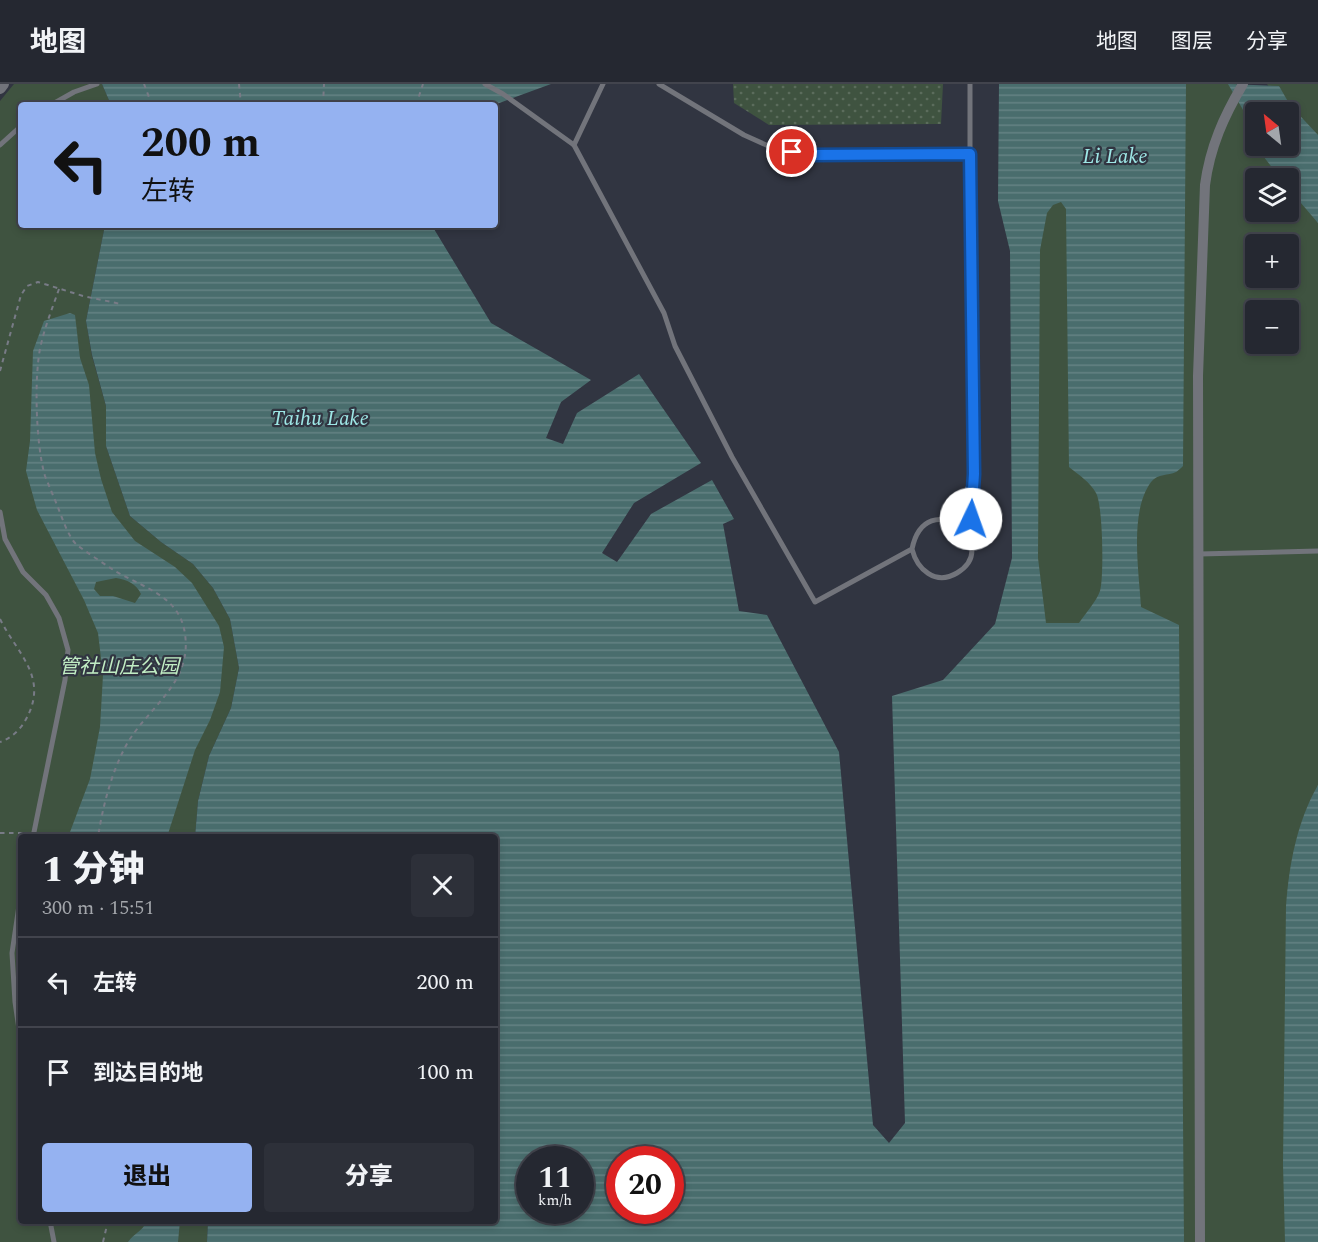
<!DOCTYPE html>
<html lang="zh">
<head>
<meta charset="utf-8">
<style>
	:root { --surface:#252831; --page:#2d3039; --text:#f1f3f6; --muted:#a3a6ab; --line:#42444d; --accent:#95b2f1 }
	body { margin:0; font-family:Spectral,"Noto Sans SC",serif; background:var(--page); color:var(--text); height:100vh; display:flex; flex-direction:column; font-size:22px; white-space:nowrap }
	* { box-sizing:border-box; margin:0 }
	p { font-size:20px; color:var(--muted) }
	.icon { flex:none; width:33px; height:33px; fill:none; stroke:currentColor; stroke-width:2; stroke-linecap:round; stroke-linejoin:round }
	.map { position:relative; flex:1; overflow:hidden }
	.side { position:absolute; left:18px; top:750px; width:480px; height:390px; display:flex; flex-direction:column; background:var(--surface); border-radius:6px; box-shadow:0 3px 9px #0003,0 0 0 2px var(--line) }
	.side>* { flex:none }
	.hud { position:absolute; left:18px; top:18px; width:480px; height:126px; border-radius:6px; box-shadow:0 3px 9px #0003,0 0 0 2px var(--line); background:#95b2f1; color:#111; overflow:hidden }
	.needle { width:39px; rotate:331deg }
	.fabs { position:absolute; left:1245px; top:18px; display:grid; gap:12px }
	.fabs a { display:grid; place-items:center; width:54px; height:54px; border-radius:6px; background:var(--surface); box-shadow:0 3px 9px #0003,0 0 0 2px var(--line); font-size:30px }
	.speed { position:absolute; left:516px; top:1062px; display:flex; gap:12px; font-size:30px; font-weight:700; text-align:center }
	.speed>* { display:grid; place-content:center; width:78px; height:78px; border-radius:50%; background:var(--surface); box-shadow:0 3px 9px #0003,0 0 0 2px var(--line); line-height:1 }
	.speed small { font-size:15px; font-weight:400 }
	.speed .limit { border:9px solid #d22; background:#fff; color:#111 }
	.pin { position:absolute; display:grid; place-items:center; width:51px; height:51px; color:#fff; margin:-26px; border:3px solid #fff; border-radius:50%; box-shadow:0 2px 6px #0007 }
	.me { position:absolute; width:66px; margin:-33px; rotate:3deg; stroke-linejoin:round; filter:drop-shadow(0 0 4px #0008) }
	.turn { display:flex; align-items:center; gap:21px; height:126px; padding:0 24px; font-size:27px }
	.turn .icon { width:78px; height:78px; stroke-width:2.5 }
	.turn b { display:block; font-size:42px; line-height:51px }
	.round { display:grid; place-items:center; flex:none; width:63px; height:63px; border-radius:6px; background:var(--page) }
	.head { display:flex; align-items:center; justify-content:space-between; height:102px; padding:0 24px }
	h1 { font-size:36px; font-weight:800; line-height:45px }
	.primary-button { display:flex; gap:12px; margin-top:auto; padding:12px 24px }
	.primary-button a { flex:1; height:69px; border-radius:6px; background:var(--accent); color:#111; font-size:24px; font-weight:800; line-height:69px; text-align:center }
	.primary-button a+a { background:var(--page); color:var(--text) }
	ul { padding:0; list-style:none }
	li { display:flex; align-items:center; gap:18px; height:90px; padding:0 24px; border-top:2px solid var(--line) }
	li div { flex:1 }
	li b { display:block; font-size:22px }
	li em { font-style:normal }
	header { display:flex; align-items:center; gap:36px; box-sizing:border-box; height:84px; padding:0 30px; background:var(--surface); border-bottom:2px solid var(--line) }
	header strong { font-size:28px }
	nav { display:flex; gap:33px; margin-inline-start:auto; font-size:21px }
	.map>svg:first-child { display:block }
</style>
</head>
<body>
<header>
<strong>地图</strong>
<nav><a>地图</a><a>图层</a><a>分享</a></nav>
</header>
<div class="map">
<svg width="1318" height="1158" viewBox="0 0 1318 1158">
	<defs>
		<pattern id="grass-dots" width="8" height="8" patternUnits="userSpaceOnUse" patternTransform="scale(1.5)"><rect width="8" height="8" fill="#3f5340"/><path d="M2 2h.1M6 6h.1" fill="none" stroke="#5b6c5c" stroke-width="1.8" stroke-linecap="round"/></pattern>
		<pattern id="water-rules" width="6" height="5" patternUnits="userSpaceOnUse" patternTransform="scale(1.5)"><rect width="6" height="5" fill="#496d6d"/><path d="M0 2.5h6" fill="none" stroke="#648283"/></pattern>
	</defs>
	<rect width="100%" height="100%" fill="#313541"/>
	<polygon fill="url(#grass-dots)" points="733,0 943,0 941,40 769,41 734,19"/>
	<g fill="#3f5340" fill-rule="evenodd">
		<polygon points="14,0 102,0 111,21 21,21 21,141 105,141 86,237 92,272 106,322 106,362 130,432 161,458 193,480 213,504 230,535 239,584 231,624 209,672 198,717 195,753 21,753 21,1137 208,1137 207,1158 0,1158 0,17"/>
		<path d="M1152 0H1236L1255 31 1256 62 1318 122V724L1300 1158H1164L1030 491 1035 138ZM1256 94H1288V128H1256ZM1256 160H1288V194H1256ZM1256 226H1288V260H1256Z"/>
		<polygon points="1267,0 1318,0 1318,76 1288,28"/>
	</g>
	<g fill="url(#water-rules)" fill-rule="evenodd">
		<polygon points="102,0 551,0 494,21 111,21"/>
		<path d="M999 0H1186L1183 382C1183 382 1177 388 1176 388 1168 392 1158 389 1151 398 1129 428 1139 487 1141 523L1179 541 1184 1158H207L208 1137H495V753H195L198 717 209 672 231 624 239 584 230 535 213 504 193 480 161 458 130 432 106 362V322L92 271 86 237 105 141H435L434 145 491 239 591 296 561 318 546 354 563 360 577 329 639 290 701 379 634 419 602 469 617 478 651 430 712 396 734 435 723 440 739 527 767 531 839 668 873 1041 889 1059 905 1039 892 612 943 596 995 540 1012 474 1010 167 998 117ZM1061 118 1066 125 1069 383C1079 391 1090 398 1096 409 1103 420 1104 495 1100 507 1096 518 1085 530 1079 539H1046L1038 474 1040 166 1047 129 1053 121ZM530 1076H580V1126H530ZM620 1076H670V1126H620Z"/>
		<path d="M1228 0 1279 2 1290 21 1318 51V139L1289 105 1288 94H1280L1247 51 1253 43ZM1256 28H1288V62H1256Z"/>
		<path d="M70 229 75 231 80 274 89 301 95 369 101 395 112 428 135 457 175 483 192 499 219 542 224 563 220 608 210 636 195 666 167 753H72L70 748 90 695 100 643 103 591 98 549 84 516 37 426 26 387 30 357 33 267 44 237ZM116 494C127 496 136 499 141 510L135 519 113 512H100L94 505 96 498Z"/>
		<path d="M1318 701V1158H1285L1283 1080 1286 822C1289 780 1297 738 1318 701Z"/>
		<path d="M147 1137H180L178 1158H128C135 1148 141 1149 147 1137Z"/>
	</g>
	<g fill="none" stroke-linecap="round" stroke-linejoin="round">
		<g stroke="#787b86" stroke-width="2" stroke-dasharray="4.5 4.5" stroke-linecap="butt">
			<polyline points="144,0 152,21"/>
			<polyline points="239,0 241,21"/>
			<polyline points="323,21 324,0"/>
			<polyline points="416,21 423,0"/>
			<path d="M59 205C52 225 44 245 40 265 34 296 36 362 45 392 49 402 53 411 57 421 62 433 68 453 77 461 89 470 103 479 115 487 144 504 180 512 185 550 192 598 151 621 128 658 112 686 103 721 98 753"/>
			<polyline points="0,287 21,211 27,202 38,198 83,212 121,220"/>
			<path d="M0 535C18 571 50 594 25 637 20 646 10 655 0 658"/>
			<polyline points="0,749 24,749"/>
			<polyline points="103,1158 108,1137"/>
		</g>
		<g stroke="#72747b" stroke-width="5">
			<path d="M485 0 503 10 574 61 664 229 675 262 732 373 815 518 912 465C926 399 1004 461 957 489 935 502 917 485 912 465"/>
			<polyline points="659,0 744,51 775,65 809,71 970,70 974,390 962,417 943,435"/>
			<polyline points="51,21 74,8 97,0"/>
			<polyline points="0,61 21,42"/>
			<polyline points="574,61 603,0"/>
			<polyline points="970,70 970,0"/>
			<polyline points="0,428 5,455 23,488 46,511 59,534 68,566 65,596 33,753"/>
			<polyline points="970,456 974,393"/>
			<polyline points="1199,470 1318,467"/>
			<polyline points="21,808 12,869 15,918 21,959"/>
			<polyline points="50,1137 54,1158"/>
		</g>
		<path stroke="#72747b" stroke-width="10" d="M1200 1158 1198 292 1205 101C1210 63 1224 32 1243 0"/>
		<polyline stroke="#72747b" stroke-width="12" points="0,4 3,0"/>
	</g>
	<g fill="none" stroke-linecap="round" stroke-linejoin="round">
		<defs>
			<polyline id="route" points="792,68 809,71 970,70 974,390 971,435"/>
		</defs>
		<use href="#route" stroke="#114b97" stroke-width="15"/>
		<use href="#route" stroke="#1a73e8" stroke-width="10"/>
	</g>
	<g text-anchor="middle" stroke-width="4.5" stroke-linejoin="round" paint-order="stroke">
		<g font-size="20" font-style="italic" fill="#c1edc4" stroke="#313541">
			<text x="119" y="589">管社山庄公园</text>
		</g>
		<g font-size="21" font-style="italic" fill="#9ee7e6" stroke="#313541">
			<text x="1115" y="79">Li Lake</text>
			<text x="320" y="341">Taihu Lake</text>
		</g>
	</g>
</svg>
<div class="fabs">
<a><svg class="needle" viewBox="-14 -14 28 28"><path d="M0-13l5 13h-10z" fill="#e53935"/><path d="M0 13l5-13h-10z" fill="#a3a6ab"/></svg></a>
<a><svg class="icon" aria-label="layers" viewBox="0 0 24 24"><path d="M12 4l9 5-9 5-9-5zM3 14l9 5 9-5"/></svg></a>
<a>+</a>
<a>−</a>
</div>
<div class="speed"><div>11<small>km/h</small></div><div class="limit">20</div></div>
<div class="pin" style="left:792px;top:68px;background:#d93025"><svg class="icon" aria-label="arrive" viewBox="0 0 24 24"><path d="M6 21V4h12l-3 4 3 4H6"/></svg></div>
<svg class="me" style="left:971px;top:435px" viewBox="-20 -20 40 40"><circle r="19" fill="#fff"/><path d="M0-13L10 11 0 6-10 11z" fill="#1a73e8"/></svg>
<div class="hud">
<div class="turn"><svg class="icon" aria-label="left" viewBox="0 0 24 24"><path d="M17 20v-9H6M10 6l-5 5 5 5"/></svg><div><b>200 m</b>左转</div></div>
</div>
<section class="side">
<div class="head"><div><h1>1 分钟</h1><p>300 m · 15:51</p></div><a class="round"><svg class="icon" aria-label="close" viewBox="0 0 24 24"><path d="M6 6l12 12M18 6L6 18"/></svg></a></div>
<ul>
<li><svg class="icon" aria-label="left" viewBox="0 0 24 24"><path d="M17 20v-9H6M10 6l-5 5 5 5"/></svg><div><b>左转</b></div><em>200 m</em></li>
<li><svg class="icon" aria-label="arrive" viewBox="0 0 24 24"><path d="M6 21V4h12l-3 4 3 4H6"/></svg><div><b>到达目的地</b></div><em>100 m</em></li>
</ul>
<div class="primary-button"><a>退出</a><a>分享</a></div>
</section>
</div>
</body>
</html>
